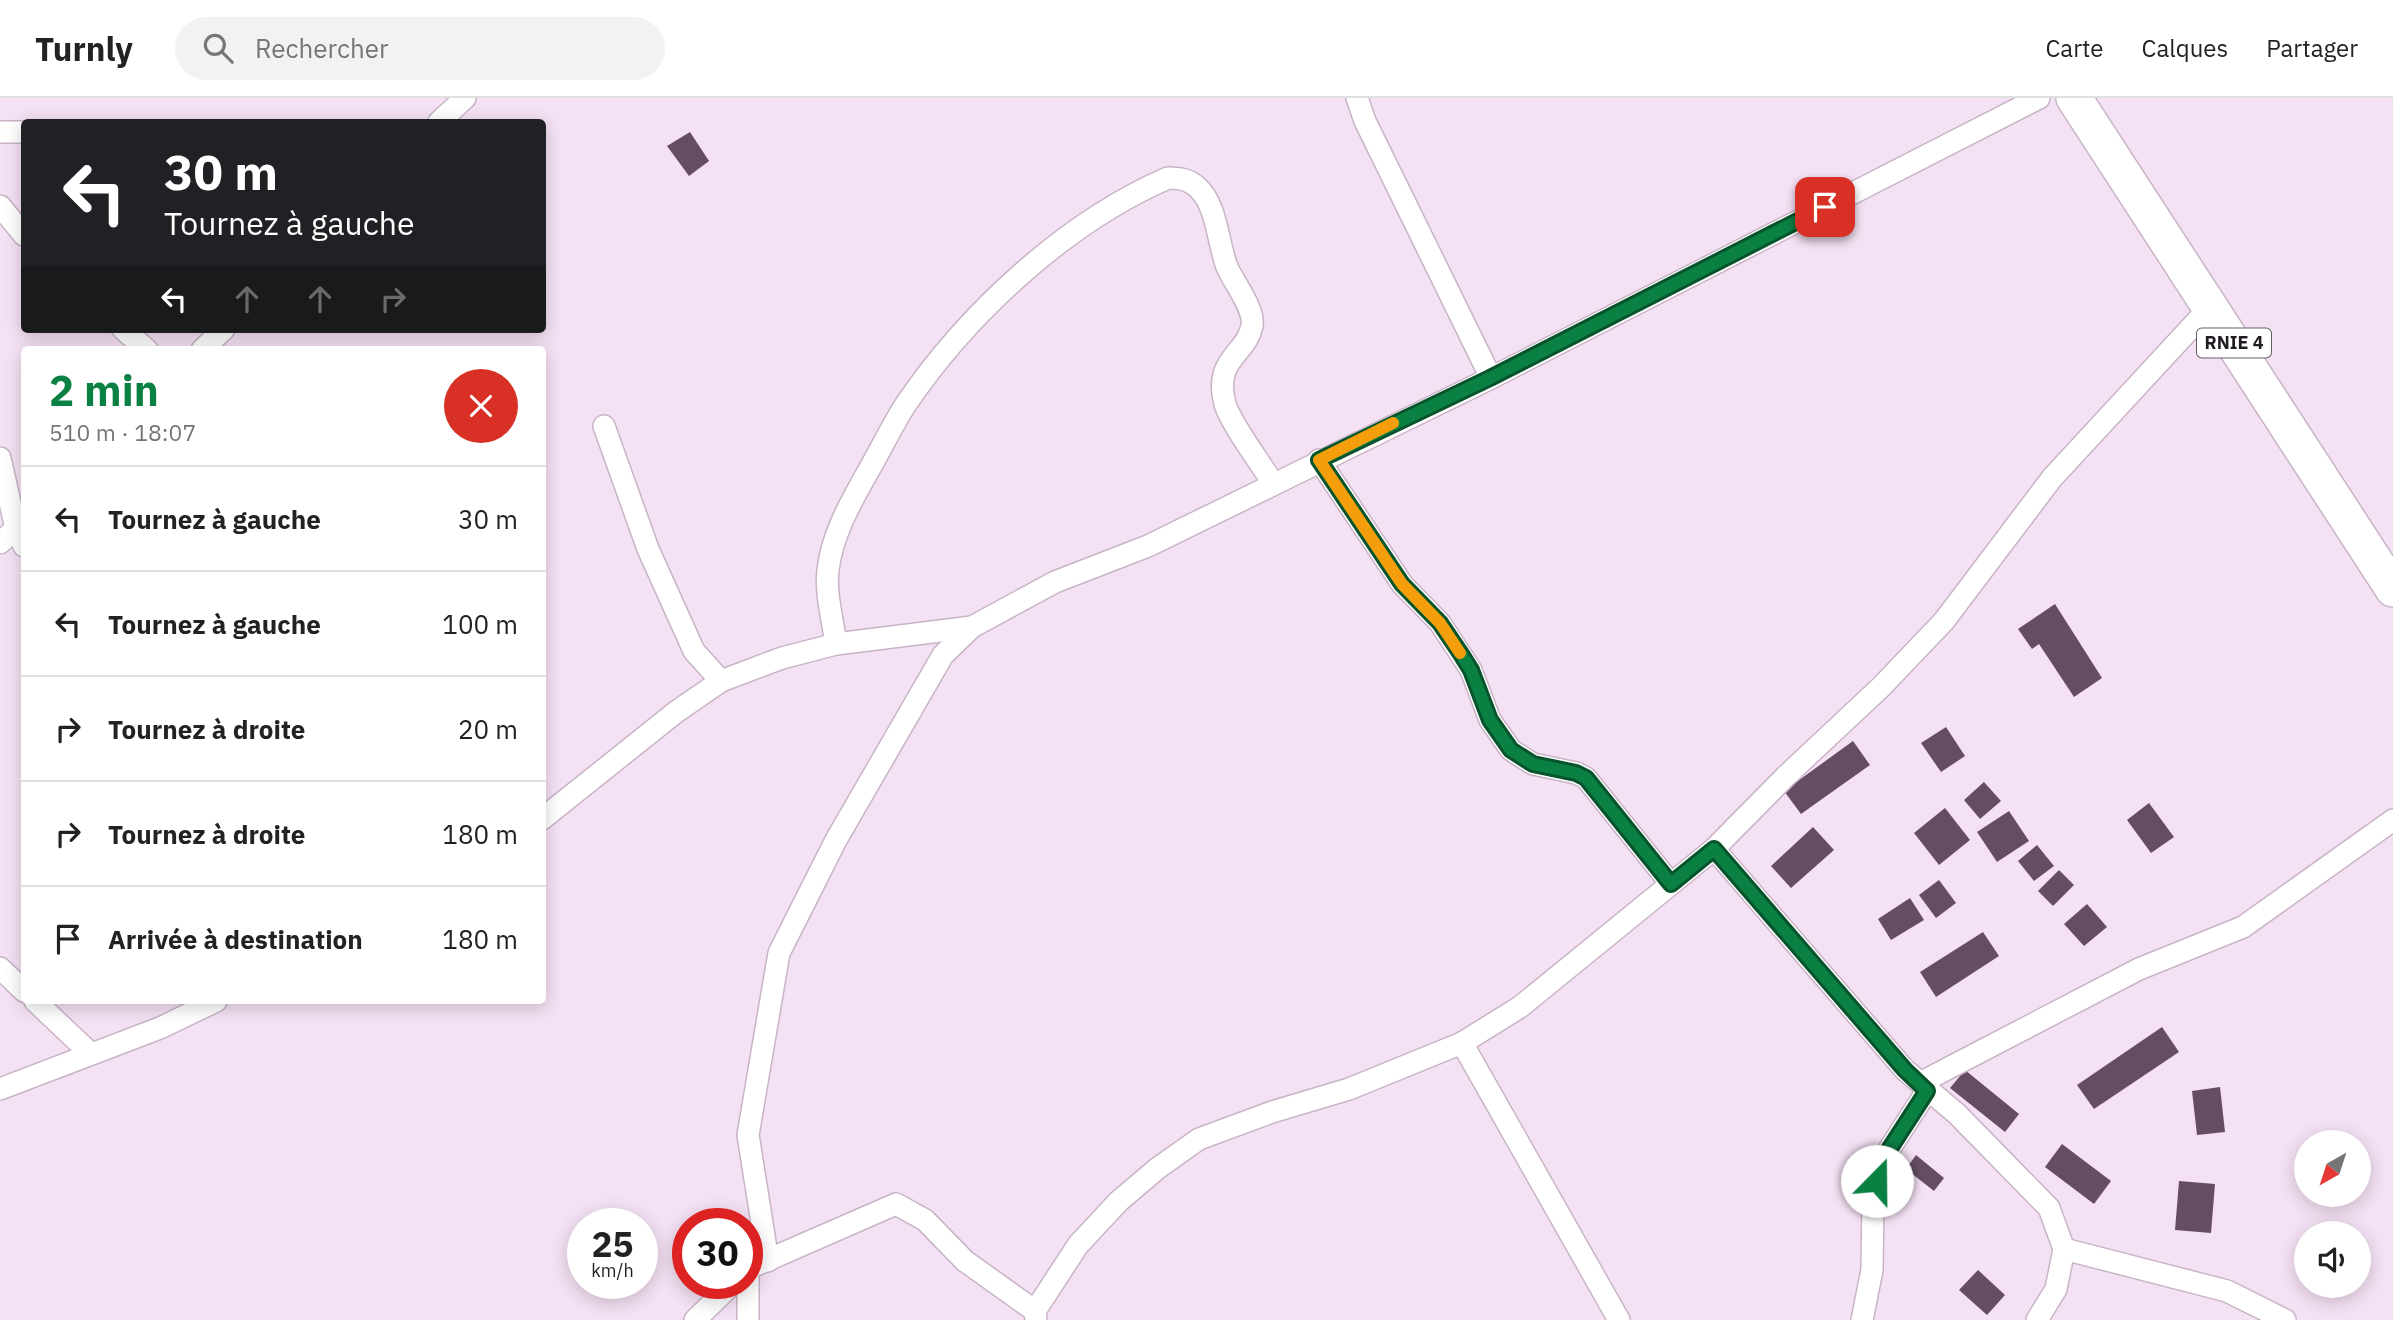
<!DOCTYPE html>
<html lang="fr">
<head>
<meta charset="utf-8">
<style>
	:root { --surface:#fff; --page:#f2f2f2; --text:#222; --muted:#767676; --line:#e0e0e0; --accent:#0b8043 }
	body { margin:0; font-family:"IBM Plex Sans",sans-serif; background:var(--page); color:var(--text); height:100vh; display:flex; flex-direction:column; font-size:26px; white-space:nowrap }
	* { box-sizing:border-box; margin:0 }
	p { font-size:23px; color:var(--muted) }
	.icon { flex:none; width:38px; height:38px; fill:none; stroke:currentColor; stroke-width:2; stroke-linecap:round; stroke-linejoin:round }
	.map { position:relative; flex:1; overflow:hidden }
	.panel { position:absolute; left:21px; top:248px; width:525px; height:658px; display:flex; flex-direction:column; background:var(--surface); border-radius:7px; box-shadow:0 4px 18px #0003 }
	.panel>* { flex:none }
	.banner { position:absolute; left:21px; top:21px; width:525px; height:214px; border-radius:7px; box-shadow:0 4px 18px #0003; background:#202124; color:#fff; overflow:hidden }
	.needle { width:46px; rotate:219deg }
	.tools { position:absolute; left:2294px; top:1032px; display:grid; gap:14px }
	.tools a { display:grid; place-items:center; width:77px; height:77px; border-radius:50%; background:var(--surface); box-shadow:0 4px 18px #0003; font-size:35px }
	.speed { position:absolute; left:567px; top:1110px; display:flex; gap:14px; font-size:35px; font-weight:700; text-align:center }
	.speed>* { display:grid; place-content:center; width:91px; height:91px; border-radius:50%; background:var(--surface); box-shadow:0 4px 18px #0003; line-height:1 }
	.speed small { font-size:18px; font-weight:400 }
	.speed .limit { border:10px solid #d22; background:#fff; color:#111 }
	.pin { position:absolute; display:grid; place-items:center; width:60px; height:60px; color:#fff; margin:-30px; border-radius:14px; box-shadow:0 4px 10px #0006 }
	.me { position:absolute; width:77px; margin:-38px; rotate:22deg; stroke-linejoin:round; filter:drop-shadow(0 0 5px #0008) }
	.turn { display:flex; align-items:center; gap:24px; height:147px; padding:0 28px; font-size:32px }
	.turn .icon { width:91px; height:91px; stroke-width:2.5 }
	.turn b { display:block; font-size:49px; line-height:60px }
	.lanes { display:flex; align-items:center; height:66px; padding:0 28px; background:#0003; justify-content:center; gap:35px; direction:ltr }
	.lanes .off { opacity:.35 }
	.round { display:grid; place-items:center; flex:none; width:74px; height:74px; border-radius:37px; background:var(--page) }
	.overview { display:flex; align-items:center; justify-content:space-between; height:119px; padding:0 28px }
	h1 { font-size:42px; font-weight:800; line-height:52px; color:var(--accent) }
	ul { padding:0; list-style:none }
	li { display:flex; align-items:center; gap:21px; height:105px; padding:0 28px; border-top:2px solid var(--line) }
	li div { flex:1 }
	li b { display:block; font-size:26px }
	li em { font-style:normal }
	header { display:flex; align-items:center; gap:42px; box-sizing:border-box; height:98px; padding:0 35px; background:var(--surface); border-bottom:2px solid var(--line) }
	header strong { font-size:33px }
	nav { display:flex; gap:38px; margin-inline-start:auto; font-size:24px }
	.search { width:490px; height:63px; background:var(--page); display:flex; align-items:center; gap:18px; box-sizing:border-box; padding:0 24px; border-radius:38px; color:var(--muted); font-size:26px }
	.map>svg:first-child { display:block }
</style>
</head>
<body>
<header>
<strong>Turnly</strong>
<div class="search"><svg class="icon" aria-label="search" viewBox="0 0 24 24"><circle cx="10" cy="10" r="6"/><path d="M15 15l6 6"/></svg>Rechercher</div>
<nav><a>Carte</a><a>Calques</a><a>Partager</a></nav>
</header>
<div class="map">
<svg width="2393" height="1222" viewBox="0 0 2393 1222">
	<rect width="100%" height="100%" fill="#f5e1f4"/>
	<g fill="#654e64">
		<polygon points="690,34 709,63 689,78 667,48"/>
		<polygon points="2055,506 2102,580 2074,599 2039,546 2032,551 2018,531"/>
		<polygon points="1946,629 1965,658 1941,674 1921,645"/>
		<polygon points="1853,643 1870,667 1801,716 1784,693"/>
		<polygon points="1984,684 2001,703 1980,721 1964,702"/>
		<polygon points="2149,705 2174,739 2151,755 2127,722"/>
		<polygon points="1945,710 1970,742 1939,767 1914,735"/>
		<polygon points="2009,713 2029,743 1997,764 1977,734"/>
		<polygon points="1813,729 1834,752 1791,790 1771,768"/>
		<polygon points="2037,747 2054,768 2034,783 2018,763"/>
		<polygon points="2059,772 2074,787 2053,808 2038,793"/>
		<polygon points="1939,782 1956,805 1936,820 1919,797"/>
		<polygon points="1910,800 1924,822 1891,842 1878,821"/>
		<polygon points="2087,806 2107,829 2084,848 2064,826"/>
		<polygon points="1983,834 1999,858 1936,899 1920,874"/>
		<polygon points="2162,929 2179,954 2094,1011 2077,987"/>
		<polygon points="1965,972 2019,1016 2005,1034 1950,990"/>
		<polygon points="2220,989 2225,1034 2197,1037 2192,993"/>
		<polygon points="2062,1046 2111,1083 2094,1106 2045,1069"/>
		<polygon points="1916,1057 1944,1080 1934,1093 1906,1071"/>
		<polygon points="2179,1083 2215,1086 2211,1135 2175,1132"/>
		<polygon points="1978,1172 2005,1197 1987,1217 1959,1192"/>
	</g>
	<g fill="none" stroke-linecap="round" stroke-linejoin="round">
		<defs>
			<g id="minor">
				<polyline points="1357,0 1365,23 1491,280"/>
				<polyline points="439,24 465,0"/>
				<polyline points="0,34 24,34"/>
				<polyline points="0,108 24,137"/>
				<polyline points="123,231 147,252"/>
				<polyline points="202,252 224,231"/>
				<polyline points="604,328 648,451 694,553 721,583"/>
				<polyline points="0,360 16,431 24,448"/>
				<polyline points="1319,362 1402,486 1440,525 1471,572 1490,622 1511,652 1533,666 1576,675 1586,680 1671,786"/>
				<polyline points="0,445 24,423"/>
				<path d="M836 546C833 523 825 495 828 472 832 436 852 402 870 370 882 349 893 326 906 306 968 215 1066 124 1168 80 1179 80 1188 81 1197 89 1217 106 1218 146 1227 169 1234 185 1255 211 1252 228 1246 257 1213 261 1225 306 1231 326 1260 364 1272 384"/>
				<polyline points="542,721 676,614 721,583 782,560 836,546 972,529"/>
				<polyline points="1714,751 1905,972 1957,1016 2049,1110 2064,1151 2056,1191 2037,1222"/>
				<polyline points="0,870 24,893"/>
				<polyline points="35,903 91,956"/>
				<polyline points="1920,985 2139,871 2243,829 2393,722"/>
				<polyline points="0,991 160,930 216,903"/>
				<polyline points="2064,1151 2227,1193 2285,1222"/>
				<polyline points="768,1163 748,1037 779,855 836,742 943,557 972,529 1055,484 1148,448 1491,280 2039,0"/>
				<polyline points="747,1171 896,1106 925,1122 965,1163 1035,1213"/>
				<polyline points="695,1222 733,1185"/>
				<polyline points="748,1222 748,1170"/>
				<polyline points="1036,1222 1035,1213 1078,1147 1119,1103 1158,1070 1199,1041 1272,1014 1349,991 1462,945"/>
				<polyline points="1619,1222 1462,945 1520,909 1714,751 1786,678 1881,589 1944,523 2052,380 2211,208"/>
				<polyline points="1862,1222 1872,1172 1873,1102 1881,1064 1927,993"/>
			</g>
			<polyline id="primary" points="2074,0 2393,491"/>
		</defs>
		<use href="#minor" stroke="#c8b4c6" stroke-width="24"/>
		<use href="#primary" stroke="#c8b4c6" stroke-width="38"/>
		<use href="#minor" stroke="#fff" stroke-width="21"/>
		<use href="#primary" stroke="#fff" stroke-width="35"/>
	</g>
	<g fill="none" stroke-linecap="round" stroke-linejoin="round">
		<defs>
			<polyline id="route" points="1825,109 1490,280 1319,362 1402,486 1440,525 1461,556 1471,572 1490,622 1511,652 1533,666 1576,675 1586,680 1671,786 1714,751 1905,972 1927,993 1881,1064 1877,1083"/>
		</defs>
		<use href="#route" stroke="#07532c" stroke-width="18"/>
		<use href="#route" stroke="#0b8043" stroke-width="12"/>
		<polyline stroke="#f59e0b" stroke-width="12" points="1393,325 1319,362 1402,486 1440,525 1460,555"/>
	</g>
	<g text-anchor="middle" stroke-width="7" stroke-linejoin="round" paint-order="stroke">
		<rect fill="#fff" stroke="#645f64" stroke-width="2" x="2197" y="230.5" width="74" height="29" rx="5"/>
		<g font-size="18" font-weight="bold" fill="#221b22">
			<text x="2234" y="251">RNIE 4</text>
		</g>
	</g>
</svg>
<div class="tools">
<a><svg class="needle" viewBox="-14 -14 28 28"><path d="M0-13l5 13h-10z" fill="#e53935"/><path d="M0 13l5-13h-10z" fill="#767676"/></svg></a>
<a><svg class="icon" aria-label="sound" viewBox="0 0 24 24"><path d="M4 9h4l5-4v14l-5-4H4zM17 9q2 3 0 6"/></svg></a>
</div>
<div class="speed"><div>25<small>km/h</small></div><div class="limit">30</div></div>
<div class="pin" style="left:1825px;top:109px;background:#d93025"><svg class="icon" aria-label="arrive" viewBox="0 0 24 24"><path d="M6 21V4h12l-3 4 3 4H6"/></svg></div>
<svg class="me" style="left:1877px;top:1083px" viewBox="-20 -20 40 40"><circle r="19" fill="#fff"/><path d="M0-13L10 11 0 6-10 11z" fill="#0b8043"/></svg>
<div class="banner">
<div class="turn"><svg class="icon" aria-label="left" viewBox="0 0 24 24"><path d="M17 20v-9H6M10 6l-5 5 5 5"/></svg><div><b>30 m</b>Tournez à gauche</div></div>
<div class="lanes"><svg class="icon" aria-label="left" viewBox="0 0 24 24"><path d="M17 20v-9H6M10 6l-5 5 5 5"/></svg><svg class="icon off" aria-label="ahead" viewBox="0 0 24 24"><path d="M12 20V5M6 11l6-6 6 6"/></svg><svg class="icon off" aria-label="ahead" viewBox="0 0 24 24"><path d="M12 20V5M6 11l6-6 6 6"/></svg><svg class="icon off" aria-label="right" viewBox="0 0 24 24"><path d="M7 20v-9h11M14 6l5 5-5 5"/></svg></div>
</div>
<section class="panel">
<div class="overview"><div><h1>2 min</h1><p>510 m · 18:07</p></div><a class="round" style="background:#d93025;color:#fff"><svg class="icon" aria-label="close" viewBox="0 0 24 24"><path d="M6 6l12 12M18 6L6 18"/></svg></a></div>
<ul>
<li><svg class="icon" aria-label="left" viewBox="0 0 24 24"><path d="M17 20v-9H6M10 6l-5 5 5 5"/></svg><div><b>Tournez à gauche</b></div><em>30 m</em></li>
<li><svg class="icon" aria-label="left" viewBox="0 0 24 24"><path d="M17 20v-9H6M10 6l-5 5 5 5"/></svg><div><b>Tournez à gauche</b></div><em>100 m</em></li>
<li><svg class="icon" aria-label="right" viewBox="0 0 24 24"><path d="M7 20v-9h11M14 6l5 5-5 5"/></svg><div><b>Tournez à droite</b></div><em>20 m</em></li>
<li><svg class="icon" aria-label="right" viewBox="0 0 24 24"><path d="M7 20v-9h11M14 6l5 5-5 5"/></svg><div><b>Tournez à droite</b></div><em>180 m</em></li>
<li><svg class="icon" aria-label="arrive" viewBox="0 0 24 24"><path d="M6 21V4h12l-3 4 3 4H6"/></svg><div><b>Arrivée à destination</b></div><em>180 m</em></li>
</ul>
</section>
</div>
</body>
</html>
